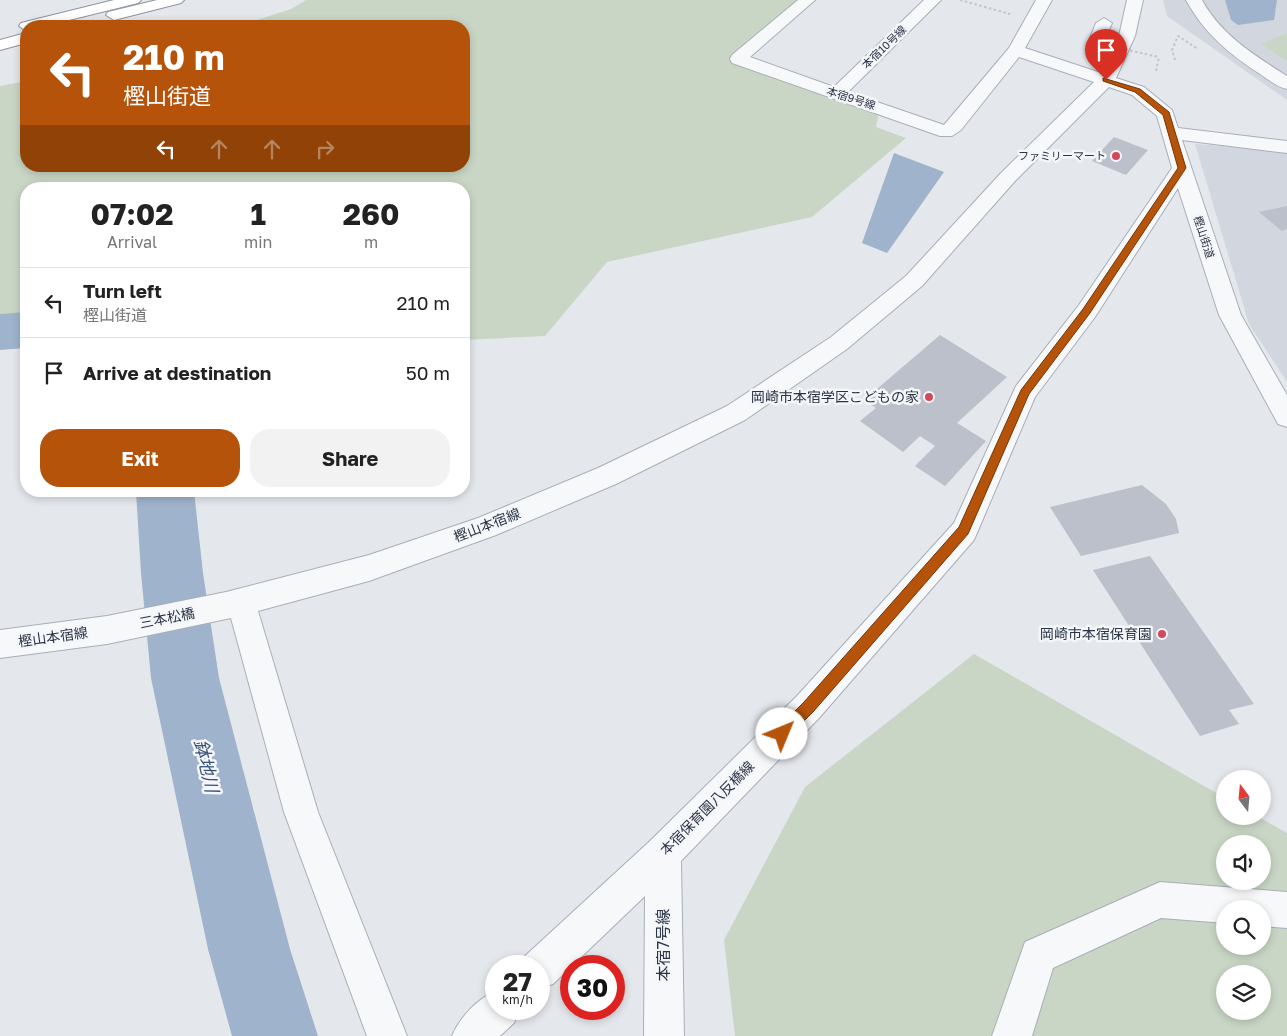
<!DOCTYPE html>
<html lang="en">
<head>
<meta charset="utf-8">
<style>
	:root { --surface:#fff; --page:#f2f2f2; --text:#222; --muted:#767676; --line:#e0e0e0; --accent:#b45309 }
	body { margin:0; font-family:"Golos Text","Noto Sans JP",sans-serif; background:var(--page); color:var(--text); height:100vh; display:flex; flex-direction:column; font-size:19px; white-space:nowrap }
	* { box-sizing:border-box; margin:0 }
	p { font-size:16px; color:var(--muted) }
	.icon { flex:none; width:28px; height:28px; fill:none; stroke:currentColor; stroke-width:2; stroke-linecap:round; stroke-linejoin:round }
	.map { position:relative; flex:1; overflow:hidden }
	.sheet { position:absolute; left:20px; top:182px; width:450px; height:315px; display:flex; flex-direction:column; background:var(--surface); border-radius:20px; box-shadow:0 2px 8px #0003 }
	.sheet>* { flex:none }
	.guide { position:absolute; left:20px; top:20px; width:450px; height:152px; border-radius:20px; box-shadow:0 2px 8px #0003; background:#b45309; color:#fff; overflow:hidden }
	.needle { width:32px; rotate:344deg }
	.tools { position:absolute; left:1216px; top:770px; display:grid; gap:10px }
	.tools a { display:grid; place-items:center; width:55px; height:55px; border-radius:50%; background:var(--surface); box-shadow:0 2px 8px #0003; font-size:25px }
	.speed { position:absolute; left:485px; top:955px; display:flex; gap:10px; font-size:25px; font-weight:700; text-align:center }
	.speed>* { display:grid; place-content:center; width:65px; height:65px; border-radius:50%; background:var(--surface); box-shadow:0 2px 8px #0003; line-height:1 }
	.speed small { font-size:12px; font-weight:400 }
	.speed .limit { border:8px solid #d22; background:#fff; color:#111 }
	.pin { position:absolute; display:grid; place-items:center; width:42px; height:42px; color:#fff; margin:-51px -21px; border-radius:50% 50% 50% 0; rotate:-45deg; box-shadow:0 0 5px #0007 }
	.pin .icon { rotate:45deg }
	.me { position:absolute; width:55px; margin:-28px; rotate:45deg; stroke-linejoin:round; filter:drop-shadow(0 0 4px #0008) }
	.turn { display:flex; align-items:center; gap:18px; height:105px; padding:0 20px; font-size:22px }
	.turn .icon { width:65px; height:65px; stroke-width:2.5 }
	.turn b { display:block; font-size:35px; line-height:42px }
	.lanes { display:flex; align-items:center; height:48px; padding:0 20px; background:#0003; justify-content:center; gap:25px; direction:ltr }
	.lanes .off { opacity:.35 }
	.eta { display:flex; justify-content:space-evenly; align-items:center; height:85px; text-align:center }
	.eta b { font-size:30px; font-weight:700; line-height:35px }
	.cta { display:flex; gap:10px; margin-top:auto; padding:10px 20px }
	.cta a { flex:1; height:58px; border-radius:20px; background:var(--accent); color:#fff; font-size:20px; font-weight:700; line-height:58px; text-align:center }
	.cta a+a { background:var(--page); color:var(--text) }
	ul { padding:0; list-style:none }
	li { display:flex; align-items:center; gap:15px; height:70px; padding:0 20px; border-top:1px solid var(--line) }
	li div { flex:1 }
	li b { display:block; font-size:19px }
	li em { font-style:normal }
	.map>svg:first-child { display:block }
</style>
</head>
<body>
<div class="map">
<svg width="1287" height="1036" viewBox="0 0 1287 1036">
	<rect width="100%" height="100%" fill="#e4e7ec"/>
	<g fill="#d2d6de">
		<polygon points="1163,0 1287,0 1287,100 1167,16"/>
		<polygon points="1195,144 1287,151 1287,382 1249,324"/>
	</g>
	<g fill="#c9d6c5" fill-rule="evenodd">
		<polygon points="306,0 798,0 729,59 879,113 876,127 906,138 812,217 607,262 545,336 464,340 464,189 26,189 26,313 0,314 0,86 26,81 26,166 464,166 464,26 239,26 291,9"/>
		<polygon points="1287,33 1287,61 1261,44"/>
		<path d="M974 654 1225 798V816H1257L1287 833V1036H735L724 940 805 787ZM1225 844H1262V881H1225ZM1225 909H1262V946H1225ZM1225 974H1262V1011H1225Z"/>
	</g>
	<g fill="#9fb4cc">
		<polygon points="1225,0 1277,0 1274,20 1238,25 1231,20"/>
		<polygon points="894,153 944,172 887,253 862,243"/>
	</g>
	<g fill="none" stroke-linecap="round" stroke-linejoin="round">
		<g fill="#9fb4cc" fill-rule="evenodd">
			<polygon points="26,312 26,348 0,350 0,314"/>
			<polygon points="136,491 194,491 203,573 219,678 290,949 318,1036 232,1036 208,949 151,678 141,573"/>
		</g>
	</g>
	<g fill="#bbc0ca">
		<polygon points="1114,137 1148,150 1126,175 1092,161"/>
		<polygon points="1287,206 1287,229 1282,231 1259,212"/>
		<polygon points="940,335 1007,377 957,423 986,441 945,486 915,466 935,446 920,436 903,452 860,421 876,408 864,400"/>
		<polygon points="1142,485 1166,504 1176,519 1179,533 1081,556 1050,507"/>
		<polygon points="1150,556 1254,704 1229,710 1239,724 1200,736 1093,570"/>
	</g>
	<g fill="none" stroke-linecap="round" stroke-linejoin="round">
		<defs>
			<g id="minor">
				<polygon points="798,0 815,0 750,57 834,87 924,0 941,0 848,92 944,125 1009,48 1036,0 1052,0 1025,48 1101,73 1119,36 1127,0 1143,0 1135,36 1116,78 1144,87 1172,110 1178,128 1287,141 1287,153 1182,140 1241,315 1287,395 1287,427 1278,424 1219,315 1178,188 1095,317 1035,397 974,540 819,718 681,861 684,1036 644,1036 645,896 553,984 539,989 539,966 521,966 525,956 650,841 797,696 954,523 1016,386 1079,305 1172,168 1157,116 1132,95 1109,87 1015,181 922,286 847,349 745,420 616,484 496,535 369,581 258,611 318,812 407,1036 367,1036 284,812 231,618 107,644 0,658 0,630 107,616 226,592 369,555 478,518 598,468 727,406 831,337 906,276 1001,173 1094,82 1019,57 961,130 952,136 940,136 732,63 730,59 732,55"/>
				<path d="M1186 0H1202C1221 35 1254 55 1287 76V89C1277 87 1269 80 1260 74 1229 54 1204 33 1186 0Z"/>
				<polygon points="1104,18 1112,23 1102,46 1090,46 1088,43 1096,23"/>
				<polygon points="1160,882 1287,892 1287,928 1262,926 1262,909 1225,909 1225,923 1161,918 1053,968 1032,1036 992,1036 1025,942"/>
				<path d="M496 991V1009H519L514 1023 500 1036H452C460 1017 477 999 496 991Z"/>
			</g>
			<g id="highway">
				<polygon points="114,0 141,0 138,3 45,26 26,26 26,31 19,26 21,23"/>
				<polygon points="157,0 184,0 181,3 114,20 106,15 108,12"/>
				<polygon points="26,33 26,43 0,50 0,40"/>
			</g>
		</defs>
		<use href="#minor" stroke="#a9aeb7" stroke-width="2"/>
		<use href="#highway" stroke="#8b94a3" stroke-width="2"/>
		<g stroke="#c2c5cb" stroke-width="2" stroke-dasharray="2.5 2.5" stroke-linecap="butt">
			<polyline points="960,0 1010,14"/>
			<polyline points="1175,60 1172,50 1178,36 1198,49"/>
			<polyline points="1156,71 1159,57"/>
		</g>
		<use href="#minor" fill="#f7f8fa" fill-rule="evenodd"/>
		<use href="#highway" fill="#fff" fill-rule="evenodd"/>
		<polyline stroke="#c2c5cb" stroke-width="2" stroke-dasharray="2.5 2.5" stroke-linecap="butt" points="1096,43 1159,57"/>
	</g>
	<polygon fill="#b45309" stroke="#753606" points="1103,78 1140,89 1169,112 1186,168 1090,313 1029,394 968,534 813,712 787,738 782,740 777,738 775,734 777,729 804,702 959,527 1021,390 1083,309 1178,168 1163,115 1135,92 1103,81"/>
	<g fill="#d1495b" stroke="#f4f6f9" stroke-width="2">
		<circle cx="1116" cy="156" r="5"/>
		<circle cx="929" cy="397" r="5"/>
		<circle cx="1162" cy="634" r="5"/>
	</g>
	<g text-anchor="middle" stroke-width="5" stroke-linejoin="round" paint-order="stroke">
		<g font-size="11" fill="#2b3445" stroke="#f4f6f9">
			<text transform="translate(884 47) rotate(-44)" y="4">本宿10号線</text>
			<text transform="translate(851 98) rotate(18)" y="4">本宿9号線</text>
			<text transform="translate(1204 237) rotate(72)" y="4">樫山街道</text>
		</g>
		<g font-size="11" fill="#2b3445" stroke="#f4f6f9" text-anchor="end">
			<text x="1106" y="160">ファミリーマート</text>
		</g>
		<g font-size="14" fill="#2b3445" stroke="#f4f6f9" text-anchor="end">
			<text x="919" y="402">岡崎市本宿学区こどもの家</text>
			<text x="1152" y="639">岡崎市本宿保育園</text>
		</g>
		<g font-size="14" fill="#2b3445" stroke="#f4f6f9">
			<text transform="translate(487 525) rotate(-21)" y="5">樫山本宿線</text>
			<text transform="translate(167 618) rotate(-11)" y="5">三本松橋</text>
			<text transform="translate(53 637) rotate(-8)" y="5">樫山本宿線</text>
			<text transform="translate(707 808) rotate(-45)" y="5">本宿保育園八反橋線</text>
		</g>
		<g font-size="16" fill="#2b3445" stroke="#f4f6f9">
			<text transform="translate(663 945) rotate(-90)" y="6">本宿7号線</text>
		</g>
		<g font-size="18" font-style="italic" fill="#34527a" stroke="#f4f6f9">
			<text transform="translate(206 766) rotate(77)" y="6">鉢地川</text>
		</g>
	</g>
</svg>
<div class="tools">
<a><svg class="needle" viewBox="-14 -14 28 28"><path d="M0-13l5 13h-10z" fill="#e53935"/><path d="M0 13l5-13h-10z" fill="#767676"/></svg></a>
<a><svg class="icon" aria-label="sound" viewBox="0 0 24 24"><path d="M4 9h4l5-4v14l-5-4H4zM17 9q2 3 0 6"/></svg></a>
<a><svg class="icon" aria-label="search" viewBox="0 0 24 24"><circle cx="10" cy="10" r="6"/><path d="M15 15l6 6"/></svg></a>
<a><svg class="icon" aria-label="layers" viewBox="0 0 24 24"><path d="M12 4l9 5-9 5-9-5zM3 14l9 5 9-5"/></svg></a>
</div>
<div class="speed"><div>27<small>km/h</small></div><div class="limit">30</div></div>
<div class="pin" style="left:1106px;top:80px;background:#d93025"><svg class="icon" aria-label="arrive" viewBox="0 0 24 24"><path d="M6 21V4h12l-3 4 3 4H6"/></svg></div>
<svg class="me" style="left:782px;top:734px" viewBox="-20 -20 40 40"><circle r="19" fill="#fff"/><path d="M0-13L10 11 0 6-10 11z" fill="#b45309"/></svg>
<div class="guide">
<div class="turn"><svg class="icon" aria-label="left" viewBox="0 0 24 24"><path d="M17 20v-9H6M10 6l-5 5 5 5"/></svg><div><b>210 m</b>樫山街道</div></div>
<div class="lanes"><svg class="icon" aria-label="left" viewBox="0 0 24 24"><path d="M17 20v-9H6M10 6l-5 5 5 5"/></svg><svg class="icon off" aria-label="ahead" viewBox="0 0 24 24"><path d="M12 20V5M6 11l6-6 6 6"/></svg><svg class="icon off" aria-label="ahead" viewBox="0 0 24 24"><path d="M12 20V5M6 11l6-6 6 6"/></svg><svg class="icon off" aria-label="right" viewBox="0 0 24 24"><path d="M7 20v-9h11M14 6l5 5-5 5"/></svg></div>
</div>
<section class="sheet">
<div class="eta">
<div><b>07:02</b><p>Arrival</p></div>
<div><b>1</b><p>min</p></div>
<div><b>260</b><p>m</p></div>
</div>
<ul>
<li><svg class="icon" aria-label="left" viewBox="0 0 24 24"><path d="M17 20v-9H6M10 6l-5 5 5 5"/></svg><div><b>Turn left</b><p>樫山街道</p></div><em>210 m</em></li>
<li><svg class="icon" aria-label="arrive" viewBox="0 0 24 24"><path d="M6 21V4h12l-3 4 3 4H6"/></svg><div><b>Arrive at destination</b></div><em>50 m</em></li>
</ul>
<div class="cta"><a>Exit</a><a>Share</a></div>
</section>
</div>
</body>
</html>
